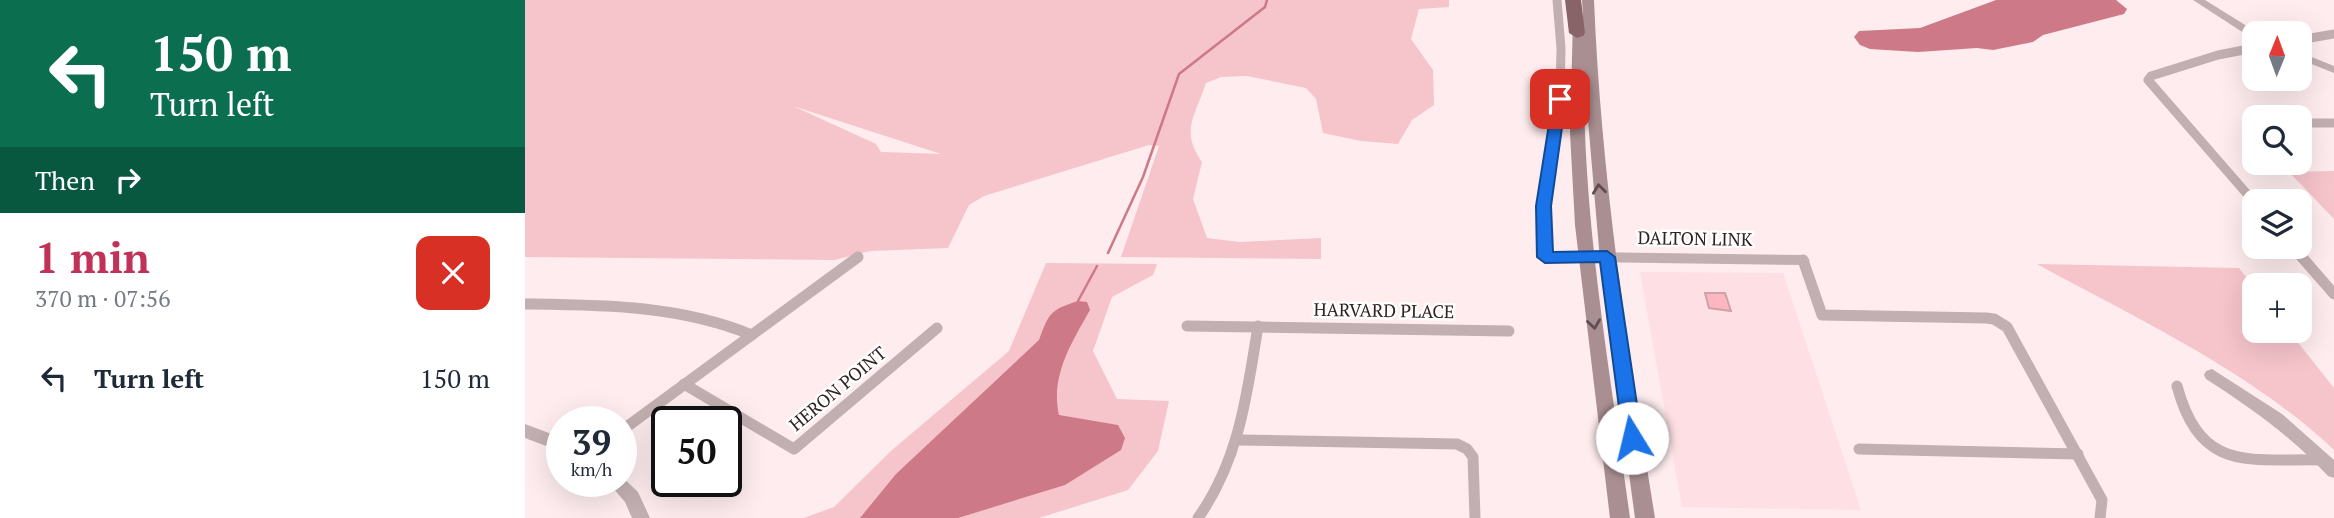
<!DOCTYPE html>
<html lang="en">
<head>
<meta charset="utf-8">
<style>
	:root { --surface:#fff; --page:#f6f6f7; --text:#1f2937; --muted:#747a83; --accent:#c13259 }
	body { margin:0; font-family:"PT Serif",serif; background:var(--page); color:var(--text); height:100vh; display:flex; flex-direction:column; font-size:26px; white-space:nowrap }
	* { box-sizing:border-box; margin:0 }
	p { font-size:23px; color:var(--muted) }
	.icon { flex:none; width:38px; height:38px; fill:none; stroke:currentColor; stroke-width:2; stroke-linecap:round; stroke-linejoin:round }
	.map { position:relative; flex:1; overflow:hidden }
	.side { display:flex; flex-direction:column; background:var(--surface); width:525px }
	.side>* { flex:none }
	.guide { background:#0b6e4f; color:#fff; overflow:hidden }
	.needle { width:46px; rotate:1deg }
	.tools { position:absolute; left:1717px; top:21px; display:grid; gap:14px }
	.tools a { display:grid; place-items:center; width:70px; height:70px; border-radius:14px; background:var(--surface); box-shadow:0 7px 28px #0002; font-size:35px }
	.speed { position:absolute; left:21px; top:406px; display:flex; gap:14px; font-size:35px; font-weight:700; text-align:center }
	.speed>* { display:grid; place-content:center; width:91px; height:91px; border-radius:50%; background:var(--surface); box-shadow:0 7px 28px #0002; line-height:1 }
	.speed small { font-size:18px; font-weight:400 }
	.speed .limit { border:4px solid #111; border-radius:10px; background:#fff; color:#111 }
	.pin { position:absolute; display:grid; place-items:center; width:60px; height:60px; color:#fff; margin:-30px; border-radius:14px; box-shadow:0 4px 10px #0006 }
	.me { position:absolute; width:77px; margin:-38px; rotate:351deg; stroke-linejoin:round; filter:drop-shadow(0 0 5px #0008) }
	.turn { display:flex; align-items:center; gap:24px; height:147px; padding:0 35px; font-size:32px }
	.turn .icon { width:91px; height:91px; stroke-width:2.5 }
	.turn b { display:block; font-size:49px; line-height:60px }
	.then { display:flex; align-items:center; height:66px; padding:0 35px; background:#0003; gap:14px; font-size:26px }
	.round { display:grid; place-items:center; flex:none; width:74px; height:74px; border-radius:14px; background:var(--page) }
	.head { display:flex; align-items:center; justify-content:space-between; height:119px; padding:0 35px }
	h1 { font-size:42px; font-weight:700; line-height:52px; color:var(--accent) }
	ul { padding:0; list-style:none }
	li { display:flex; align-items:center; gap:21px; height:91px; padding:0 35px }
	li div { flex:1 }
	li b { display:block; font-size:26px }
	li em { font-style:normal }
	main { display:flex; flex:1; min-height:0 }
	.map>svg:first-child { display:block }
</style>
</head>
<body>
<main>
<section class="side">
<div class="guide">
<div class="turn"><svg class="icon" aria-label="left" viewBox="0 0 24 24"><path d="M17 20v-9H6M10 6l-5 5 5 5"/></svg><div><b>150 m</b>Turn left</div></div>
<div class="then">Then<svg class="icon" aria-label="right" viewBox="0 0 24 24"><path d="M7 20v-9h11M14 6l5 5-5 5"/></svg></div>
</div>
<div class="head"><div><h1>1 min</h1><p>370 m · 07:56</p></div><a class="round" style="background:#d93025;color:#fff"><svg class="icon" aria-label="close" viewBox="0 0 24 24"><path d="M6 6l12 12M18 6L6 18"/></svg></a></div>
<ul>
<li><svg class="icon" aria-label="left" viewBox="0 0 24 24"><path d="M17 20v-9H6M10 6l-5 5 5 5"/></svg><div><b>Turn left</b></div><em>150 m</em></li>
</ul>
</section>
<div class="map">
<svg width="1809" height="518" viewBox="0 0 1809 518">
	<rect width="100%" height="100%" fill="#feecee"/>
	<polygon fill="#fedfe3" points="1115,272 1258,273 1336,510 1157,507"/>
	<g fill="#f6c4cb" fill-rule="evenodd">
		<path d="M0 0H924V7L894 9 886 39 908 70 909 105 887 120 873 144 836 141 798 133 791 99 781 88 722 76 696 77 681 83C670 116 655 131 677 162L668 199 682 238 715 242 796 238V259L596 257 634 146 624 145 459 196 444 205 423 248 345 251 310 260 0 257ZM268 106 416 154 356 152 351 144Z"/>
		<polygon points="1809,171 1809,219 1764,172"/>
		<polygon points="521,263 632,264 628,275 587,297 568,351 592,399 644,401 633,451 603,490 514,518 279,518 309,507 367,450 484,351"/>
		<path d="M1512 264 1714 268 1729 287V331H1764L1809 388V450C1724 370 1614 320 1512 264Z"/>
	</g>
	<g fill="#cd7987">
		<polygon points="1471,0 1591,0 1602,9 1599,14 1518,35 1508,42 1468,50 1452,48 1393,52 1345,49 1335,45 1329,37 1334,31 1395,28"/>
		<path d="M553 301 562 302 565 310C547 342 525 376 534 415L593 425 600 438 596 450 540 485 433 518H335L371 474 514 340C524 313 525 310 553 301Z"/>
	</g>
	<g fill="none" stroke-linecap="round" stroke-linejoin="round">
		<g stroke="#cd7987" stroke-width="2.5">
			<polyline points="583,253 618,177 654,74 740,7 742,0"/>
			<polyline points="553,301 572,266"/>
		</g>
	</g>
	<polygon fill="#ffb6c0" stroke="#cba3a8" stroke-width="2" points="1180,293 1200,293 1206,311 1184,308"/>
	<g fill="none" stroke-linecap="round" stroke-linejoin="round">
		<g stroke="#c2afb1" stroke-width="9">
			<polyline points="1774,40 1809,34"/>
			<polyline points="1729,48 1693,55 1626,76 1623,80 1729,202"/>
			<polyline points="1782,123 1809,123"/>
			<polyline points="1019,225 1035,97 1036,48 1032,0"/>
		</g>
		<g stroke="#c2afb1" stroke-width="11">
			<polyline points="1019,223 1020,257 1061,257"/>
			<polyline points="1768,247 1809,294"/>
			<polyline points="1278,260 1297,315 1461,318 1469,319 1482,327 1577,500 1575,518"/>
			<path d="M0 304C78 305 154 305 227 335"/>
			<polyline points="662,326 984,331"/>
			<polyline points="159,384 269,449 412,328"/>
			<path d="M1652 386C1676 474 1724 458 1799 460"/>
			<polyline points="96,431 333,257"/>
			<polyline points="714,440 932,444 942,449 948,457 950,518"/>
			<polyline points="1334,449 1553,454"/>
			<path d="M673 518C714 460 722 395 733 326"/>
		</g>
		<g fill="#c2afb1" fill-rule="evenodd">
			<polygon points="1668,0 1680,0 1733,33 1729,33 1729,38 1725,37"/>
			<polygon points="1774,52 1809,66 1809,73 1774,59"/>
			<polygon points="1061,252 1278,255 1285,260 1278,265 1061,262 1054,257"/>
			<path d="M1687 369 1757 414 1809 460V478L1803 476C1767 437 1726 408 1681 379L1679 375 1681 371Z"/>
			<polygon points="0,424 37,438 37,452 0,438"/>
			<polygon points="96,476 113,492 125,518 107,518 100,502 82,481 96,481"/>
		</g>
		<path fill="#a98f92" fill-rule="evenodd" d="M1057 0H1069C1076 174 1102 346 1130 518H1110L1075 260 1059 74C1058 223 1085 371 1105 518H1085L1050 225 1045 133 1048 19 1058 16Z"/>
		<polygon fill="#886469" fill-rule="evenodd" points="1040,0 1056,0 1060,33 1058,36 1052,38 1044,33"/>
	</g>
	<defs><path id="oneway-chevron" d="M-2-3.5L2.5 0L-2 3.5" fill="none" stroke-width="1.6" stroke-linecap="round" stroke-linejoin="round" transform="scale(1.75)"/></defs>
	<g stroke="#604d4f">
		<use href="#oneway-chevron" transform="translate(1074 189) rotate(-97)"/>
		<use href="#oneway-chevron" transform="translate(1069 324) rotate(82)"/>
	</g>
	<polygon fill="#1a73e8" stroke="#114b97" stroke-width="2" points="1035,95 1041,99 1026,206 1028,252 1082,251 1090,257 1117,438 1114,443 1107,445 1101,443 1098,438 1075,262 1020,263 1012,257 1011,206 1028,99"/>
	<g text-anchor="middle" stroke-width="5" stroke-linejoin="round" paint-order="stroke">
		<g font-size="18" fill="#302123" stroke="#fefffe">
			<text transform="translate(1170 239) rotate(1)" y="6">DALTON LINK</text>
			<text transform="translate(859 311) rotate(1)" y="6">HARVARD PLACE</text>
			<text transform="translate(313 389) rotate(-40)" y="6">HERON POINT</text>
		</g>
	</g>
</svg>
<div class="tools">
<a><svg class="needle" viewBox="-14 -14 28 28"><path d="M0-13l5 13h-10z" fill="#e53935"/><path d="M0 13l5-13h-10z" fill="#747a83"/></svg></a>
<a><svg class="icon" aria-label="search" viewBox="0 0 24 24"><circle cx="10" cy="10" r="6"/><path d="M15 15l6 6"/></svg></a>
<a><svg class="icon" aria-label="layers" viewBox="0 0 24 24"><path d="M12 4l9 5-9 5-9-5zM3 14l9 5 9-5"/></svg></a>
<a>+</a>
</div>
<div class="speed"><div>39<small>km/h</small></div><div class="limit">50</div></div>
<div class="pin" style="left:1035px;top:99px;background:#d93025"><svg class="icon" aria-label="arrive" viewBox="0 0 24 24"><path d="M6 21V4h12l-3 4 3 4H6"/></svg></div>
<svg class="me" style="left:1107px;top:438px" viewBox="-20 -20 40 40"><circle r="19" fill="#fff"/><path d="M0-13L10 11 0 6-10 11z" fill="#1a73e8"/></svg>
</div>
</main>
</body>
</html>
